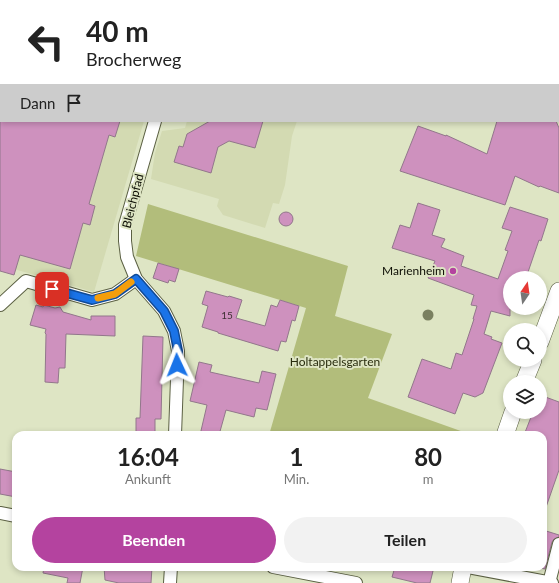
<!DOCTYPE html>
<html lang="de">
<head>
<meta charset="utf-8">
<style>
	:root { --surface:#fff; --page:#f2f2f2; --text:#222; --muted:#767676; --accent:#b4439f }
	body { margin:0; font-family:Lato,sans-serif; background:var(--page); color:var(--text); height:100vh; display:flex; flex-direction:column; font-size:15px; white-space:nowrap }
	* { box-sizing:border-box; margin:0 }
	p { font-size:13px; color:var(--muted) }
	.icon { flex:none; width:22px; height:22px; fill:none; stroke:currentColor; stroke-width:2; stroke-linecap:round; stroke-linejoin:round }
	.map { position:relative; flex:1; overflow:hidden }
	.panel { position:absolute; left:12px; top:431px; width:535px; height:140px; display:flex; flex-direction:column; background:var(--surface); border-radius:12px; box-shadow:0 2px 6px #0003 }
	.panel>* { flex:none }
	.banner { position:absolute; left:0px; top:0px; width:559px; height:122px; box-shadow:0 2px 6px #0003; background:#fff; color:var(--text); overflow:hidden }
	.needle { width:26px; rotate:13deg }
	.fabs { position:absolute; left:503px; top:271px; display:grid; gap:8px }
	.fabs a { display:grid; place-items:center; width:44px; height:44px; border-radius:50%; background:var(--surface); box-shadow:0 2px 6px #0003; font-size:20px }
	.pin { position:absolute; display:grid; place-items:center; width:34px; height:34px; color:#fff; margin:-17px; border-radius:8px; box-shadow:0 2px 6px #0006 }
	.me { position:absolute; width:44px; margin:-22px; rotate:358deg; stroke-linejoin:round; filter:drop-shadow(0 0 3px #0008) }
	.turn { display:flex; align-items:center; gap:14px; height:84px; padding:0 20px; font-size:18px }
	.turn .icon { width:52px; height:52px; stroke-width:2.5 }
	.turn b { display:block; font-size:28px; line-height:34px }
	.then { display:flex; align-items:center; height:38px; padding:0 20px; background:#0003; gap:8px; font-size:15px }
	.eta { display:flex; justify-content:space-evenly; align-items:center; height:68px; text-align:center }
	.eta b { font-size:24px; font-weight:700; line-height:28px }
	.button { display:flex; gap:8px; margin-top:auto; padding:8px 20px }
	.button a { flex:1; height:46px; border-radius:24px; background:var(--accent); color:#fff; font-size:16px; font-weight:700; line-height:46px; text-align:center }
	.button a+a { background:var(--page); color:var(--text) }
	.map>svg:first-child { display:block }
</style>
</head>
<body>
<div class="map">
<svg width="559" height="583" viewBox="0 0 559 583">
	<rect width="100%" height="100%" fill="#dee5c4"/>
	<g fill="#d3dab2">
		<rect x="108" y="0" width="71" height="1"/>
		<polygon points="0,27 1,27 1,121 144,121 94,292 0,265"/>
		<polygon points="187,121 297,121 292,136 285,185 279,204 273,203 265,228 223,215 217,206 219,199 151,179 155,153 162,131 185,128"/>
	</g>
	<polygon fill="#b2bd7b" points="148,204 348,266 335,316 392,334 368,398 472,435 269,435 306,308 136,256"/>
	<g fill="#ce91be" stroke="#92778b">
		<polygon points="0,121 120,121 115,137 109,135 89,204 95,206 90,225 83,223 70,269 20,255 14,275 0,271"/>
		<polygon points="210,121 263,121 255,148 229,141 218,147 211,173 174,162 179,146 183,147 187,134"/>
		<polygon points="497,121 556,121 559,128 559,193 540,186 539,187 515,176 505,205 400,171 418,126 446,136 446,135 487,154"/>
		<polygon points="418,203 440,210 432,235 445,239 441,247 464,256 461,266 498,279 508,251 505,250 512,231 502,228 510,207 548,219 541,241 539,240 526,278 510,278 510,316 491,311 484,334 492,337 491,339 502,343 483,393 475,397 463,393 455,414 408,397 422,359 451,369 456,353 462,355 474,319 473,319 477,306 471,305 474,295 428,278 435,261 392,248 400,225 410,228"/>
		<circle cx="286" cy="219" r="7"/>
		<polygon points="158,263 179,269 175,282 169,280 168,283 153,278"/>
		<polygon points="206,291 228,297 229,296 242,300 236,318 265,326 271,305 277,307 280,300 299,306 295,321 292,320 286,342 281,341 278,351 218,333 218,332 202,327 208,306 202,304"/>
		<polygon points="36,305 43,307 44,305 55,308 60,307 63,312 91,320 91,316 115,316 115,336 66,334 65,368 59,368 58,383 45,382 46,334 45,333 46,329 30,325"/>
		<polygon points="143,336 163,337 161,419 155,419 155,435 136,435 136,418 140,418"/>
		<polygon points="199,362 212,365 210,372 259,383 262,371 276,374 267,410 256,408 254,417 226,410 219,435 200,435 207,405 190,401"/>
		<polygon points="540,395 559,402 559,470 545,510 543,510 543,435 524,435 533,412 540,412"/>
		<polygon points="0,469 16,472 16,497 0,494"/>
		<polygon points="543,530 559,535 559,537 554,539 552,542 545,569 540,568 540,567 543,567"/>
		<polygon points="44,567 83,567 80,583 67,583 68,578 43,573"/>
		<polygon points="104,567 152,567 151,583 119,583 105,580"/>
		<polygon points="395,567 434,567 430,583 417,583 392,577"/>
	</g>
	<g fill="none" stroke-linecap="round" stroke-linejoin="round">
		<defs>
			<g id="street">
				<polyline points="360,0 362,1"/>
				<polyline points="189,1 189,0"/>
				<polyline points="558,67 559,66"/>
				<polyline points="155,121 125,225 125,241 127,257 136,279 164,311 174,331 178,351 175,435"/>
				<polyline points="0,305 26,281 92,300 115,294 136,279"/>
				<polyline points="0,513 16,516"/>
				<polyline points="273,567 356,583"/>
				<polyline points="468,567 552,583"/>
				<polyline points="170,583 171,567"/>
				<polyline points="549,583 559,544"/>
			</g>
			<g id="secondary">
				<polyline points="477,0 478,1"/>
				<polyline points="558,93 559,95"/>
				<polyline points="540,342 559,291"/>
				<polyline points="524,382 533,360"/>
				<polyline points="505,435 513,412"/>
				<polyline points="460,583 463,567"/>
			</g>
		</defs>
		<use href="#street" stroke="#5b6043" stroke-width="14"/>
		<use href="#secondary" stroke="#5b6043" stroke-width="18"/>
		<use href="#street" stroke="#fff" stroke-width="12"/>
		<use href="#secondary" stroke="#fff" stroke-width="17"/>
	</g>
	<circle fill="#7a8060" cx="428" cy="315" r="5.5"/>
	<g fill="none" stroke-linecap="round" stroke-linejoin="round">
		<defs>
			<polyline id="route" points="52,289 92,300 115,294 136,279 164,311 174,331 178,351 177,365"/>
		</defs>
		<use href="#route" stroke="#114b97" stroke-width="10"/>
		<use href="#route" stroke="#1a73e8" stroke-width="7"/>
		<polyline stroke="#f59e0b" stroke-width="7" points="98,298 115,294 131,282"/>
	</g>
	<circle fill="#b4439f" stroke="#dee5c4" stroke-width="1.5" cx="453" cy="271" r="4"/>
	<g text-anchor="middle" stroke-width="4" stroke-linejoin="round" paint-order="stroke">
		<g font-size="10" fill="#3e3033">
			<text x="227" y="319">15</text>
		</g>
		<g font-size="12" fill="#0e0f05" stroke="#dee5c4">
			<text transform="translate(133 201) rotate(-76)" y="4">Bleichpfad</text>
		</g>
		<g font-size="12" fill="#0e0f05" stroke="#dee5c4" text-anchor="end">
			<text x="445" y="275">Marienheim</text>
		</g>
		<g font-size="12" fill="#292d0e" stroke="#dee5c4">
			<text x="335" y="366">Holtappelsgarten</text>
		</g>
	</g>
</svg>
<div class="fabs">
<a><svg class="needle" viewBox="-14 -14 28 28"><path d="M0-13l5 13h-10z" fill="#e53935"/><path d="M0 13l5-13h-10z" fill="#767676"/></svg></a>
<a><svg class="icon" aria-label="search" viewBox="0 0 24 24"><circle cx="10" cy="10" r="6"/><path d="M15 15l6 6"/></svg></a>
<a><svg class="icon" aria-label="layers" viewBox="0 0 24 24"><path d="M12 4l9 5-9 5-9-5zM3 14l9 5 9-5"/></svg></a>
</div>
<div class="pin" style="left:52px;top:289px;background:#d93025"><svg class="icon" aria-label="arrive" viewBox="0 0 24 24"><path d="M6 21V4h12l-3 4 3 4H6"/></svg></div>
<svg class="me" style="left:177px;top:365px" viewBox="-20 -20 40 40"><path d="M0-17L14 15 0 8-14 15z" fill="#1a73e8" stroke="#fff" stroke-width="4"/></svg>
<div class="banner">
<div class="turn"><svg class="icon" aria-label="left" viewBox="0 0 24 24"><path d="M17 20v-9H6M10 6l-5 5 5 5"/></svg><div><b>40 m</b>Brocherweg</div></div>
<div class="then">Dann<svg class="icon" aria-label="arrive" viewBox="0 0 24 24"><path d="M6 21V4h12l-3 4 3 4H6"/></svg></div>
</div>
<section class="panel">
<div class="eta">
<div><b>16:04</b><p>Ankunft</p></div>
<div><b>1</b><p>Min.</p></div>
<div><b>80</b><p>m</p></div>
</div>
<div class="button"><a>Beenden</a><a>Teilen</a></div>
</section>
</div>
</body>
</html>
